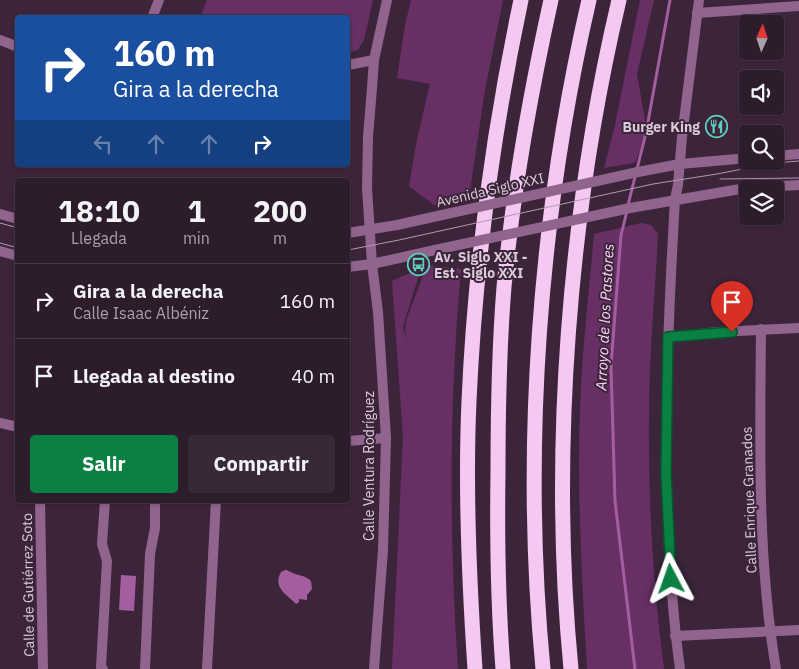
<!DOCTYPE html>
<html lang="es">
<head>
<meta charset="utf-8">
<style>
	:root { --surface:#2d1c2c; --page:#392938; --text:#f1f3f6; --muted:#a7a1a9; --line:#483a48; --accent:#0b8043 }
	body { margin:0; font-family:"IBM Plex Sans",sans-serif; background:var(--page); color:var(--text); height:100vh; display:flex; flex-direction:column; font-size:19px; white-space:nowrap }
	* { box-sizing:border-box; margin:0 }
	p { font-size:16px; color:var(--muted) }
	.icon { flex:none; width:28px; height:28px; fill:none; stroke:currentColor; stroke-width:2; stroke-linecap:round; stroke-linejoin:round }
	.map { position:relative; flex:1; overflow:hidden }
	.drawer { position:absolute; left:15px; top:178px; width:335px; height:325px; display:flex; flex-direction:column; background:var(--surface); border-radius:5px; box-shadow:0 1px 4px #0004,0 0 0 1px var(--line) }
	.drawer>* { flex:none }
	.hud { position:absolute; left:15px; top:15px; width:335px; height:152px; border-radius:5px; box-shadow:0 1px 4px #0004,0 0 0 1px var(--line); background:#1a4fa0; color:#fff; overflow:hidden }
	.needle { width:32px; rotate:3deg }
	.fabs { position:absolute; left:739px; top:15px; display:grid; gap:10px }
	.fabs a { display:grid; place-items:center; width:45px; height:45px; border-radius:5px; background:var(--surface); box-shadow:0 1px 4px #0004,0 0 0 1px var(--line); font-size:25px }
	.pin { position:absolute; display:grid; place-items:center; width:42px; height:42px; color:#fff; margin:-51px -21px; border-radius:50% 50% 50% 0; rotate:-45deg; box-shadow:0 0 5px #0007 }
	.pin .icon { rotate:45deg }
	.me { position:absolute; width:55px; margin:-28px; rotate:356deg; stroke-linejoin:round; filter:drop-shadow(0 0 4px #0008) }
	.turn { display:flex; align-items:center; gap:18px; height:105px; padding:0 15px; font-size:22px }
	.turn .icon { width:65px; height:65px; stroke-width:2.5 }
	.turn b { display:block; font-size:35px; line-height:42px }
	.lanes { display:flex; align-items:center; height:48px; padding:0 15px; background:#0003; justify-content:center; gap:25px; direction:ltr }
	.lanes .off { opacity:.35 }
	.eta { display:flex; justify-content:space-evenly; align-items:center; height:85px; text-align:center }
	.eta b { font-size:30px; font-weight:700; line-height:35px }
	.cta { display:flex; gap:10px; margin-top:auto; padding:10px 15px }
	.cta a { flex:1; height:58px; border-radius:5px; background:var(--accent); color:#fff; font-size:20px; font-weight:700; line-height:58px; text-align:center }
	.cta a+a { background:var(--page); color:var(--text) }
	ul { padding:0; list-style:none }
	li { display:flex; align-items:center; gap:15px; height:75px; padding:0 15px; border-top:1px solid var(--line) }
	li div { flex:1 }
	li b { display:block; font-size:19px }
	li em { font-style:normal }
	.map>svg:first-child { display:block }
</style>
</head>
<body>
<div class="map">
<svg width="799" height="669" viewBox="0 0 799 669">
	<rect width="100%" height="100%" fill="#3c253b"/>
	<g fill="#672f64">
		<polygon points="207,0 373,0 364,40 358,50 348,52 348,18 200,17"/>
		<polygon points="411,0 503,0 485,90 469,198 434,205 409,186 417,139 430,84 397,78 405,25"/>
		<polygon points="640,0 654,0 637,74 646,126 646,133 636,161 633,163 604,168 615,125"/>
		<path d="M641 223 651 225 658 234C655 295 649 356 649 416 648 501 653 585 664 669H587C582 582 577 495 580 408 582 350 589 292 594 234Z"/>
		<path d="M427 265 461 269C449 404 449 534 458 669H392L403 437 392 281 421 268 405 320 403 327 407 343 405 331 407 318Z"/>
	</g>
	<g fill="#a45e9f">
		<path d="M285 570C288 570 290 572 293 573 299 576 305 575 311 581L312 589 307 595V600L299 599V602L296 604C288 595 272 588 281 572Z"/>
		<polygon points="121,575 136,576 134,611 119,610"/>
	</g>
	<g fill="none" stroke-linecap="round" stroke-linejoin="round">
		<g stroke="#a45e9f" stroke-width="3">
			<polyline points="628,205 646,133 670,0"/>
			<polyline points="627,211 621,235 611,366 615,501 635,669"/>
		</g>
		<g stroke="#91648d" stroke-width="10">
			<polyline points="697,13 799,6"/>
			<polyline points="152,18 159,0"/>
			<polyline points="0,40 18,47"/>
			<polyline points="348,65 374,60"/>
			<path d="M761 329C760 443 757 557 776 669"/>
			<polyline points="668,337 718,332 799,328"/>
			<polyline points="0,423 18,427"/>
			<polyline points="348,441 386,438"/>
			<polyline points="40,500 43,669"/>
			<polyline points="675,636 799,630"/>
			<polyline points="103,669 101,667 107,561 102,544 105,500"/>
			<polyline points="145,669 150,554 155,528 155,504"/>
			<polyline points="207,669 216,500"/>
			<polyline points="374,669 383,550 386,438 378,312 372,264 367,188 368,137 372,88 374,60 387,0"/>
			<path d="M680 669C659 513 666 355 675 199L678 185 682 137 699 0"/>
		</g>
		<g stroke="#91648d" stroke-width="10">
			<polyline points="775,156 799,154"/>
			<polyline points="638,172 680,164 748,158"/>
			<polyline points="630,208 746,188 799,185"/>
			<polyline points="0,214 18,219"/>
			<polyline points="348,233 397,225 442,215"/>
			<polyline points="0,251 18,256"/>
			<polyline points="348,267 372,264 435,250"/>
		</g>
		<g stroke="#f5c8f1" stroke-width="15">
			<path d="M475 669C469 580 465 490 469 401 475 266 493 132 521 0"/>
			<path d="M503 669C498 604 497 538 498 472 498 411 499 349 504 287 513 191 530 95 551 0"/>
			<path d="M543 669C522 449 539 216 589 0"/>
			<path d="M571 669C550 452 569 212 619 0"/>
		</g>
		<g stroke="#ae9cad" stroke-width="1">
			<polyline points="720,179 799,178"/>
			<polyline points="0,223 18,228"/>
			<polyline points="0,243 18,248"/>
			<polyline points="348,250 399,240 653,184 717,174 774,163 799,161"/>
		</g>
		<g stroke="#91648d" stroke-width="10">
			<polyline points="442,215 638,172"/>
			<polyline points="435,250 630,208"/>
		</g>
	</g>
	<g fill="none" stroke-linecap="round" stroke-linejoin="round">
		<defs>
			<polyline id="route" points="671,579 666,473 668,337 732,332"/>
		</defs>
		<use href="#route" stroke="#07532c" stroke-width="12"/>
		<use href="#route" stroke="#0b8043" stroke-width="9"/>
	</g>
	<defs>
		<symbol id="restaurant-ring" viewBox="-11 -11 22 22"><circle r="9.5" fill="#3c253b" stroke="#5dceb9" stroke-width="1.5"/><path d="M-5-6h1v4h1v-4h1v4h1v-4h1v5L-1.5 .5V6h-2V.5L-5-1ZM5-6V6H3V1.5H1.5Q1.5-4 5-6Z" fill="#5dceb9"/></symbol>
		<symbol id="bus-ring" viewBox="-11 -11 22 22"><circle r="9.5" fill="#3c253b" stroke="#5dceb9" stroke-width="1.5"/><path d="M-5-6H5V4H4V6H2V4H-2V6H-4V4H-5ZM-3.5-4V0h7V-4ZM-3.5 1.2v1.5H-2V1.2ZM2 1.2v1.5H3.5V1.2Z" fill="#5dceb9"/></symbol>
	</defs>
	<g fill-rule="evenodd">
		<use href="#restaurant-ring" x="704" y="114" width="25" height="25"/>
		<use href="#bus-ring" x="406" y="252" width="25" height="25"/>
	</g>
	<g text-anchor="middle" stroke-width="4" stroke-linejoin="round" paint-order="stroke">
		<g font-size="14" font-weight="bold" fill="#dcccda" stroke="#3c253b" text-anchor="end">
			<text x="700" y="132">Burger King</text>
			<text x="434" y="262" text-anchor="start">Av. Siglo XXI -<tspan x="434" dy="16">Est. Siglo XXI</tspan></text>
		</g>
		<g font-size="14" fill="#dcccda" stroke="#3c253b">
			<text transform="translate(490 190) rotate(-13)" y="5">Avenida Siglo XXI</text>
			<text transform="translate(369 466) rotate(-90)" y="5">Calle Ventura Rodríguez</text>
			<text transform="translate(749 500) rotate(-92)" y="5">Calle Enrique Granados</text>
			<text transform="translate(28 585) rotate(-91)" y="5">Calle de Gutiérrez Soto</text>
		</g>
		<g font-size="15" font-style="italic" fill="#fbd4f7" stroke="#3c253b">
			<text transform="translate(605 317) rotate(-87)" y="5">Arroyo de los Pastores</text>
		</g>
	</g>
</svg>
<div class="fabs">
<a><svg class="needle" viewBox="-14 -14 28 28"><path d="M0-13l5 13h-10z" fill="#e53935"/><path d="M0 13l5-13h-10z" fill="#a7a1a9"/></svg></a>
<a><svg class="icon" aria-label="sound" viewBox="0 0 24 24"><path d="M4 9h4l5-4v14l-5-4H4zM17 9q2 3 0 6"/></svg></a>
<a><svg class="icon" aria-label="search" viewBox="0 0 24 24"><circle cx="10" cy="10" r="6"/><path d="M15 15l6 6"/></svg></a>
<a><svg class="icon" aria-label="layers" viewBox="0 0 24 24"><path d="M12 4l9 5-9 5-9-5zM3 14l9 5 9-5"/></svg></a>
</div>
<div class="pin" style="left:732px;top:332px;background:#d93025"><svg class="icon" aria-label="arrive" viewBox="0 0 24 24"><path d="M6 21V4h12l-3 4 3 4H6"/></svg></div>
<svg class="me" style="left:671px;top:579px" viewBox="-20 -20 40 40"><path d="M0-17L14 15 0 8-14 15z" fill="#0b8043" stroke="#fff" stroke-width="4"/></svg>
<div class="hud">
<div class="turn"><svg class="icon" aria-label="right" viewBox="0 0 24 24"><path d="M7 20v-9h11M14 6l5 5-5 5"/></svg><div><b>160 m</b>Gira a la derecha</div></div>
<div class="lanes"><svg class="icon off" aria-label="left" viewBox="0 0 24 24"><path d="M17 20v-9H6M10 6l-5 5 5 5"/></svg><svg class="icon off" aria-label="ahead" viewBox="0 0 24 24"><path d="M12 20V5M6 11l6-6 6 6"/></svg><svg class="icon off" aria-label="ahead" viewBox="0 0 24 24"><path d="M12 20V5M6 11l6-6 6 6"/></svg><svg class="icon" aria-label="right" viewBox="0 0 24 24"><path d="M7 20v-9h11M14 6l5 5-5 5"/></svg></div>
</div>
<section class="drawer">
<div class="eta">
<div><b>18:10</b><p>Llegada</p></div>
<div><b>1</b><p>min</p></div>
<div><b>200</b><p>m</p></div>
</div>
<ul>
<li><svg class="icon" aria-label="right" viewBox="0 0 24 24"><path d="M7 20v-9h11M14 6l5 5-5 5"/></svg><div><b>Gira a la derecha</b><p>Calle Isaac Albéniz</p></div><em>160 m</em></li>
<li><svg class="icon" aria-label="arrive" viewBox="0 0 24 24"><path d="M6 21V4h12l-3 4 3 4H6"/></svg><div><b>Llegada al destino</b></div><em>40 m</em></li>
</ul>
<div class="cta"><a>Salir</a><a>Compartir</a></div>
</section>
</div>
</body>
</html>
